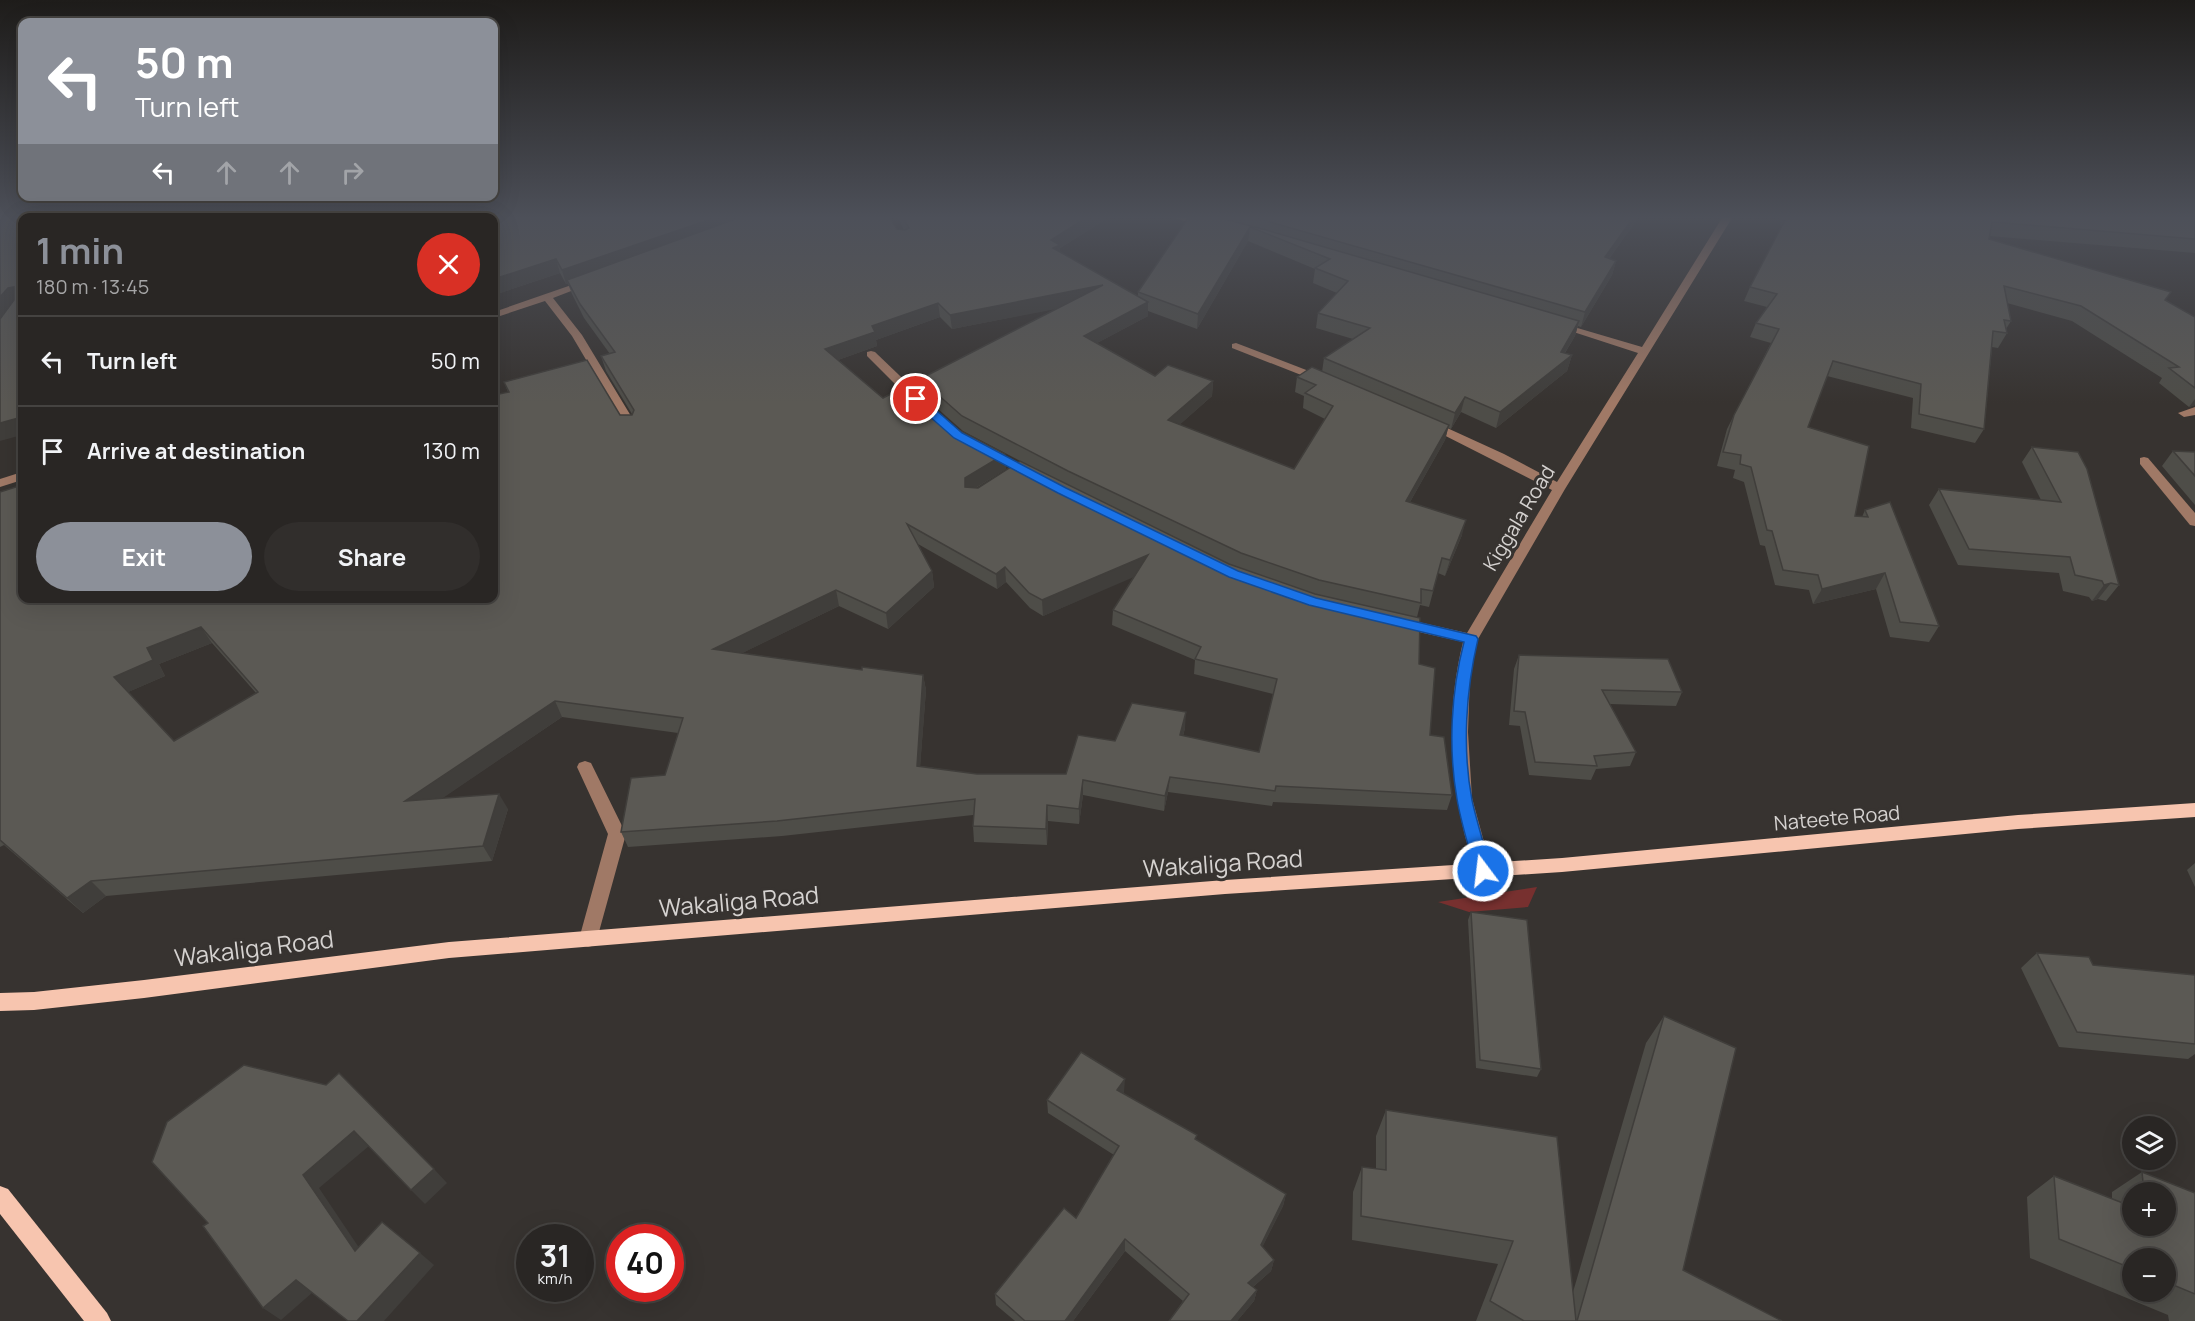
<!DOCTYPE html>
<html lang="en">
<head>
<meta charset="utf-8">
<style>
	:root { --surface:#292624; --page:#312e2c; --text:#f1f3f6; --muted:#a5a5a6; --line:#454341; --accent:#8c9099 }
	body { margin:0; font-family:Manrope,sans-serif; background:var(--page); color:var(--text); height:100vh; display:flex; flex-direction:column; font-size:22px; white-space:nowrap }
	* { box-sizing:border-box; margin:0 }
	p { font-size:20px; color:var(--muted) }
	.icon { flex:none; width:33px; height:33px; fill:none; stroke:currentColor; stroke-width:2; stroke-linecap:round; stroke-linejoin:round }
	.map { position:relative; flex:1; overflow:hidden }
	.drawer { position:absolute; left:18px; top:213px; width:480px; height:390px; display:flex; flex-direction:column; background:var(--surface); border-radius:12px; box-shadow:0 6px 24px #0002,0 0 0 2px var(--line) }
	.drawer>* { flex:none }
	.banner { position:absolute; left:18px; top:18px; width:480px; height:183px; border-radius:12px; box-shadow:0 6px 24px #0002,0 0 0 2px var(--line); background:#8c9099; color:#fff; overflow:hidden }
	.controls { position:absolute; left:2122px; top:1116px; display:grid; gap:12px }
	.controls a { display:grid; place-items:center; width:54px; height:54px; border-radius:50%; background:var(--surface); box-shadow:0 6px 24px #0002,0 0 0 2px var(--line); font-size:30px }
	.speed { position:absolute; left:516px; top:1224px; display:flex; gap:12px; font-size:30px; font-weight:700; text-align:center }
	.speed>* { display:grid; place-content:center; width:78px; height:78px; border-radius:50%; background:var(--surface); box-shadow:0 6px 24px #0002,0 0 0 2px var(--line); line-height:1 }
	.speed small { font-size:15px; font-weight:400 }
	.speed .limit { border:9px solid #d22; background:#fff; color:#111 }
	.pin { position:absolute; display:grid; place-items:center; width:51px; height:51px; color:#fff; margin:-26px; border:3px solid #fff; border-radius:50%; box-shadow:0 2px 6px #0007 }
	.me { position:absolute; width:66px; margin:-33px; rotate:345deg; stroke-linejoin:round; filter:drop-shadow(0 0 4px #0008) }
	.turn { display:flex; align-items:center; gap:21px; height:126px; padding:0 18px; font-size:27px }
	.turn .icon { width:78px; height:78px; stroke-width:2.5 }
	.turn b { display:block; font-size:42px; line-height:51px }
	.lanes { display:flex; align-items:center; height:57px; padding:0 18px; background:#0003; justify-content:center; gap:30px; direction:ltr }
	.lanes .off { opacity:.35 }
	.round { display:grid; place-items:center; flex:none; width:63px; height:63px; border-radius:32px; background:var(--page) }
	.head { display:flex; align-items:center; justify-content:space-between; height:102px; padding:0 18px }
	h1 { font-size:36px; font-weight:700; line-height:45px; color:var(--accent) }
	.cta { display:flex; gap:12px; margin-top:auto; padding:12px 18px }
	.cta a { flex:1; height:69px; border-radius:36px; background:var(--accent); color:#fff; font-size:24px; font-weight:700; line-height:69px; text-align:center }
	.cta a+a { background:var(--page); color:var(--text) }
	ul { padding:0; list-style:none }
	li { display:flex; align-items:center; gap:18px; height:90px; padding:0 18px; border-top:2px solid var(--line) }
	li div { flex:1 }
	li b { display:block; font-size:22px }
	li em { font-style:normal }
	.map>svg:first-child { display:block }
</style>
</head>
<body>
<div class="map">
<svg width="2195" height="1321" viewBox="0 0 2195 1321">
	<rect width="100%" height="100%" fill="#373330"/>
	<polygon fill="#77302f" points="1537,887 1528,907 1469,912 1438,902"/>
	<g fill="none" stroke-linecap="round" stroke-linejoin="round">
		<g fill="#a07966" fill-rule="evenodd">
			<polygon points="1174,218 1192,218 1211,224 1206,227"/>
			<path d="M1722 218H1732L1565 489 1478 639 1470 676 1468 732 1472 798 1492 871 1489 876 1483 878 1477 876C1471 864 1469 849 1465 836 1449 773 1447 706 1463 642L1401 628 1394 623 1401 618 1467 633 1552 490 1424 425 1430 421 1434 422 1504 454 1557 482 1638 353 1552 325 1557 322 1642 347Z"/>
			<polygon points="583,281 592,283 553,298 582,335 637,426 635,429 627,429 572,336 545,301 494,318 494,312"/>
			<polygon points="1236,343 1327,378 1329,380 1323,383 1319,382 1232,348 1232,344"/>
			<polygon points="871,351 875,352 922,397 922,403 914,403 867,356 867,352"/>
			<polygon points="2195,407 2195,415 2184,417 2178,413"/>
			<polygon points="2144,457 2148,458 2195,513 2195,526 2190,525 2140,464 2140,458"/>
			<polygon points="22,472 22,480 0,487 0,479"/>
			<polygon points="585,761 591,763 626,834 597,939 595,945 588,947 581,945 579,939 608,834 577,767 579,763"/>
		</g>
		<g fill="#f7c5af" fill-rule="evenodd">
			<polygon points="2195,803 2195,817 2018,829 1562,872 1225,894 449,958 144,998 34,1010 0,1011 0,993 34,992 144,980 449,942 1225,880 1562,858 2018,815"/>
			<polygon points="0,1186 8,1189 107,1313 111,1321 84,1321 0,1214"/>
		</g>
	</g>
	<g fill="#4e4d48" fill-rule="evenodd">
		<path d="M494 218 904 230 898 218H1108L1060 248V252L1138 296V292L1188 218H1638L1609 259 1616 261 1612 275 1581 327 1578 326 1575 336 1565 353 1572 355 1567 371 1496 428 1461 412 1451 429 1448 428 1445 440 1410 502 1462 535 1445 576 1438 573 1429 607 1420 605 1417 617 1419 664 1430 735 1452 795 1447 810 1273 802 1272 806 1168 792 1164 811 1083 795 1079 824 1048 821 1047 845 974 842 973 826V815L782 836 628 847 621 832 665 775 678 733 562 717 442 798 508 809 492 861 106 896 83 913 4 845 0 847V492L494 598 508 392 504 382 620 415H632V414L606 371 601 356 610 354 584 318 572 294 568 284H566L560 273 494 295ZM1248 241 1315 269 1313 283 1337 293 1318 313 1316 328 1353 339 1324 358 1322 372 1297 377 1295 392 1304 396 1303 408 1325 419 1294 469 1179 425 1212 396 1213 381 1155 376 1097 343 1148 316V311L1197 329ZM1058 308 920 379 921 394 963 431 1030 466 978 488H976L1006 469 1005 454 951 426 883 398 838 360 877 346 876 340 940 317 952 329ZM918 544 997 589 1006 582 1030 608 1043 616 1134 576 1113 610 1112 625 1195 660 1194 674 1273 694 1259 752 1183 736 1185 728 1115 741 1066 774H977L920 766 926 690 923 675 862 670 742 653 839 606 888 629 934 587 932 571ZM212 643 256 693 174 741 128 692 165 676 159 664Z"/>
		<polygon points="1780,218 2195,218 2195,253 1990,236 1989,239 2165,300 2195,317 2195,405 2189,407 2159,383 2162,378 2072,321 2007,303 2011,321 2006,329 2007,333 1998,348 1992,347 1984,429 1975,443 1911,428 1913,398 1827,376 1808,427 1855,516 1862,517 1865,510 1939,626 1929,642 1890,637 1876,589 1813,604 1809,590 1775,585 1765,546 1760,545 1744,482 1733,478 1735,470 1717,466 1727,429 1734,415 1771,343 1750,337 1756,323 1767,307 1744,301 1750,287 1781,229"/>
		<polygon points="2032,447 2119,585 2106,601 2098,599 2092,601 2089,597 2063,591 2059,573 1958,565 1929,505 1939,489 2041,500 2022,462"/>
		<polygon points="2173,451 2195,452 2195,505 2162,466"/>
		<polygon points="1519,655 1682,692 1676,706 1610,704 1636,752 1630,766 1596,769 1591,780 1529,775 1520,726 1509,725 1514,669"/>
		<polygon points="2195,863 2195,887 2187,870"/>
		<polygon points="1471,912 1541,1069 1537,1077 1476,1068 1468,920"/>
		<polygon points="2037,953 2093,965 2195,975 2195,1054 2188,1059 2059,1047 2021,968"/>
		<polygon points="1664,1016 1683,1270 1782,1321 1476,1321 1498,1264 1352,1240 1353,1192 1362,1167 1376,1169 1376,1136 1386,1110 1573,1292 1646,1043"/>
		<polygon points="1124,1092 1123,1093 1196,1140 1286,1194 1283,1206 1262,1247 1274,1260 1271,1271 1253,1287 1257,1290 1254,1301 1237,1321 1169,1321 1183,1301 1125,1251 1073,1321 1015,1321 996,1305 995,1294 1076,1218 1114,1155 1048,1113 1047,1100"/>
		<path d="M2142 1172 2195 1193V1321H2169L2168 1315 2030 1258 2027 1197 2054 1176 2112 1199V1192ZM2133 1192H2166L2133 1226ZM2133 1258H2166V1292H2133Z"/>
	</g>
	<g fill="#403e3b">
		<polygon points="714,218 756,218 567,280 568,284 566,284 562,270"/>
		<polygon points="1086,218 1108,218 1060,248 1060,259 1053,262 1051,240"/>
		<polygon points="1633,218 1638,218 1600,271 1605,257"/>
		<polygon points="1250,227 1248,241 1197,329 1198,314"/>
		<polygon points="556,259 560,273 494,295 494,279"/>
		<polygon points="1616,261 1612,275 1581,327 1585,312"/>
		<polygon points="1103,285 1103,300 952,329 950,315"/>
		<polygon points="14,287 22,300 0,324 0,297 8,288"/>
		<polygon points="1148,302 1148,316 1084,350 1084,336"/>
		<polygon points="938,303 940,317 876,340 877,346 827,364 825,349 872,326"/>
		<polygon points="1579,321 1575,336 1556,367 1561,352"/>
		<polygon points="1572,355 1567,371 1496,428 1500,412"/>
		<polygon points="1213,381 1212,396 1167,436 1168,420"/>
		<polygon points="1465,397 1461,412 1451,429 1455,413"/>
		<polygon points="2195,399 2195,405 2189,407"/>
		<polygon points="22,417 22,435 0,441 0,423"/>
		<polygon points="1449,425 1445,440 1402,516 1406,501"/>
		<polygon points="1005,454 1006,469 967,493 965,487 965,478"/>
		<polygon points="1466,520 1462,535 1445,576 1450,560"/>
		<polygon points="1148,555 1148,571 1043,616 1042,600"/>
		<polygon points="1005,567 1006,582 997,589 996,574"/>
		<polygon points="932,571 934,587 888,629 886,613"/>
		<polygon points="1885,573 1876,589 1813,604 1822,589"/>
		<polygon points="2111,583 2098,599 2092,601 2104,585"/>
		<polygon points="836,590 839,606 718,665 713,649"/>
		<polygon points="201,627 212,643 159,664 165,676 126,693 114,677 147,648"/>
		<polygon points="923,675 926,690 919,782 917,766"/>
		<polygon points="555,701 562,717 415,817 405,801"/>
		<polygon points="1186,712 1185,728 1179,751 1180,735"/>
		<polygon points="1170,777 1168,792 1164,811 1165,796"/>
		<polygon points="1083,780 1083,795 1079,824 1079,809"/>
		<polygon points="499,794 508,809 492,861 483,846"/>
		<polygon points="1047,805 1048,821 1047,845 1046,829"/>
		<polygon points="91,881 106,896 83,913 67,898"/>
		<polygon points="1125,1079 1124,1092 1117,1102 1117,1090"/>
		<polygon points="354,1131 369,1146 319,1188 370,1264 355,1251 303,1175"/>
		<polygon points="434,1169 447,1183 425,1204 411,1190"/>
		<polygon points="1286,1194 1283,1206 1258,1256 1261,1245"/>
		<polygon points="1125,1239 1125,1251 1073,1321 1065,1321"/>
		<polygon points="420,1253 434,1265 384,1321 357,1321"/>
		<polygon points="1274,1260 1271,1271 1246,1293 1248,1283"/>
		<polygon points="296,1280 313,1292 281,1320 263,1308"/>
		<polygon points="1257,1290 1254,1301 1237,1321 1231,1321"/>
	</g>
	<g fill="#5b5954" stroke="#403e3b" stroke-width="1.5" fill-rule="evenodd">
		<polygon points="0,218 22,218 22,417 0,423 0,319 14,300 14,287 8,288 0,297"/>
		<polygon points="494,218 714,218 562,270 556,259 494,279"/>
		<path d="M738 218H890L897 229 905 230 909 228 903 218H1086L1051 240 1060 245 1053 248 1148 302 1084 336 1155 376 1168 365 1213 381 1168 420 1294 469 1333 406 1305 393 1316 385 1297 377 1312 367 1449 425 1406 501 1466 520 1450 560 1442 558 1433 591 1421 589V603L1319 580 1241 553 1068 471 962 416 920 379 1103 285 950 315 938 303 872 326 875 332 825 349 883 398 906 386 951 426 1005 454 965 478V487L978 488 1020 461 1229 564 1315 594 1420 618 1419 664 1435 668 1430 735 1444 737 1452 795 1276 786 1275 791 1170 777 1165 796 1083 780 1079 809 1047 805 1046 829 973 826 975 799 777 821 621 832 631 778 665 775 683 718 555 701 405 801 499 794 483 846 91 881 67 898 0 840V492L22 485V598H494V395L509 392 504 382 587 360 620 415H632L634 410 601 356 615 352 580 304 567 280ZM907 524 996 574 1005 567 1029 593 1042 600 1148 555 1113 610 1201 647 1195 659 1277 679 1259 752 1180 735 1186 712 1132 703 1115 741 1078 735 1066 774H977L917 766 923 675 862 667V670L713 649 836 590 886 613 932 571ZM201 627 258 692 174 741 114 677 153 660 147 648Z"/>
		<polygon points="1188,218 1221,218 1266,230 1579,321 1561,352 1572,355 1500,412 1465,397 1455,413 1324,358 1370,328 1318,313 1348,281 1315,268 1330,259 1250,227 1198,314 1138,292"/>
		<polygon points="1256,218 1633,218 1605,257 1616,261 1585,312"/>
		<polygon points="1786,218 2195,218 2195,239 1992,222 1989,239 2171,292 2165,300 2195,317 2195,388 2169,368 2179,367 2081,306 2004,286 2011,321 2004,320 2007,333 1993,331 1984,429 1919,414 1921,384 1833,361 1808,427 1869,446 1855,516 1868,517 1865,510 1890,502 1939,626 1900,622 1885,573 1822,589 1818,575 1783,570 1772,531 1767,530 1751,467 1740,464 1741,455 1723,452 1734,415 1779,329 1756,323 1777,294 1750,287"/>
		<polygon points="2032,447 2078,452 2087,469 2119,585 2111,583 2104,585 2102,581 2075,575 2070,557 1969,549 1939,489 2061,502"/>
		<polygon points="2173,451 2195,452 2195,476"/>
		<polygon points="1519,655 1668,659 1682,692 1602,690 1636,752 1594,756 1597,766 1535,762 1525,712 1514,711"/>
		<polygon points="1471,912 1527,920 1541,1069 1480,1060"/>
		<polygon points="2037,953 2089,957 2093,965 2195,975 2195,1044 2077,1032"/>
		<polygon points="1664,1016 1736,1048 1683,1270 1782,1321 1577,1321"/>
		<polygon points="1081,1052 1125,1079 1117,1090 1197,1135 1195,1139 1286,1194 1261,1245 1274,1260 1248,1283 1257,1290 1231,1321 1169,1321 1189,1294 1125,1239 1065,1321 1025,1321 995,1294 1064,1208 1076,1218 1119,1146 1047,1100"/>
		<polygon points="244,1065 326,1085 339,1073 434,1169 411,1190 354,1131 303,1175 355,1251 382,1222 420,1253 357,1321 348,1321 296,1280 263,1308 203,1226 208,1223 152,1162 167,1122"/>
		<polygon points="1386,1110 1557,1137 1576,1321 1524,1321 1490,1301 1513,1241 1361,1216 1362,1167 1386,1170"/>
		<polygon points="2142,1172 2195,1193 2195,1294 2166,1282 2166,1258 2133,1258 2133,1269 2059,1239 2054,1176 2133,1207 2133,1226 2166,1226 2166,1192 2144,1192"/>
	</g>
	<linearGradient id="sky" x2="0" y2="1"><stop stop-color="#1e1c1a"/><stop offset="0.54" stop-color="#4d5059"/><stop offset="1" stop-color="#4d5059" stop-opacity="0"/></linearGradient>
	<rect width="2195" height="403" fill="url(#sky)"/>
	<path fill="#1a73e8" stroke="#114b97" stroke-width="1.5" d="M912 396H920L962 433 1066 488 1238 571 1316 598 1476 636 1478 639C1466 690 1462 748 1472 800 1477 823 1485 847 1491 871L1489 875H1478L1475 871C1469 847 1461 823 1457 799 1448 748 1451 692 1464 642L1309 605 1229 577 1058 493 954 438 912 401Z"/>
	<g text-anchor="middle" stroke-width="6" stroke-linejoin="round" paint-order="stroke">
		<g font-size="20" fill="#d5d2d0" stroke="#373330">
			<text transform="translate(1519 518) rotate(-59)" y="7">Kiggala Road</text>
			<text transform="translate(1837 818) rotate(-5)" y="7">Nateete Road</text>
		</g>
		<g font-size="24" fill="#d5d2d0" stroke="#373330">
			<text transform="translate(1223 864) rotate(-4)" y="8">Wakaliga Road</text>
			<text transform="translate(739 902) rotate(-5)" y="8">Wakaliga Road</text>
			<text transform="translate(254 949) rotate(-7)" y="8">Wakaliga Road</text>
		</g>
	</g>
</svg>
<div class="controls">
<a><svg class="icon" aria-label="layers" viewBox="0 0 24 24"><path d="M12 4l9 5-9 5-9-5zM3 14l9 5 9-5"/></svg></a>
<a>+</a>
<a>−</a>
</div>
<div class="speed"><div>31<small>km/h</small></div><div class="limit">40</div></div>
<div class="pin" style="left:916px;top:399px;background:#d93025"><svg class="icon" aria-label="arrive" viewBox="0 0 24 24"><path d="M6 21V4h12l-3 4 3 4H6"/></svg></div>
<svg class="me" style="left:1483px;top:871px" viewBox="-20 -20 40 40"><circle r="17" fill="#1a73e8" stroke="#fff" stroke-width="3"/><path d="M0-11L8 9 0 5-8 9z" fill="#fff"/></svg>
<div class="banner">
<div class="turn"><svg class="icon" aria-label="left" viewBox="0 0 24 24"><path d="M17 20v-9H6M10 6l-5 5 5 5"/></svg><div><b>50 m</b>Turn left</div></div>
<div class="lanes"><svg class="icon" aria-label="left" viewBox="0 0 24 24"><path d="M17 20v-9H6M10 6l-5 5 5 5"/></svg><svg class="icon off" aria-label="ahead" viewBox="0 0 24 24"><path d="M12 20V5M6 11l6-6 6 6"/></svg><svg class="icon off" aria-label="ahead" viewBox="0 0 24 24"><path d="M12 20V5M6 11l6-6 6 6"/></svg><svg class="icon off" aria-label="right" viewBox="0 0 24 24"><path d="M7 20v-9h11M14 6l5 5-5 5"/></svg></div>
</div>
<section class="drawer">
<div class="head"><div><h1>1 min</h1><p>180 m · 13:45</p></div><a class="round" style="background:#d93025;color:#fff"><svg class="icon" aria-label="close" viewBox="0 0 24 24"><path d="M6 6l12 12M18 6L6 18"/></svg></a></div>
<ul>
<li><svg class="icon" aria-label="left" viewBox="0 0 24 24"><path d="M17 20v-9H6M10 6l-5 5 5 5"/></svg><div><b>Turn left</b></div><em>50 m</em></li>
<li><svg class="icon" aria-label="arrive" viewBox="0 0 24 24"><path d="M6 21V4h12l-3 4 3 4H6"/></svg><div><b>Arrive at destination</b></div><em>130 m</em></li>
</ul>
<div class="cta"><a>Exit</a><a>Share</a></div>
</section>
</div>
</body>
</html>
